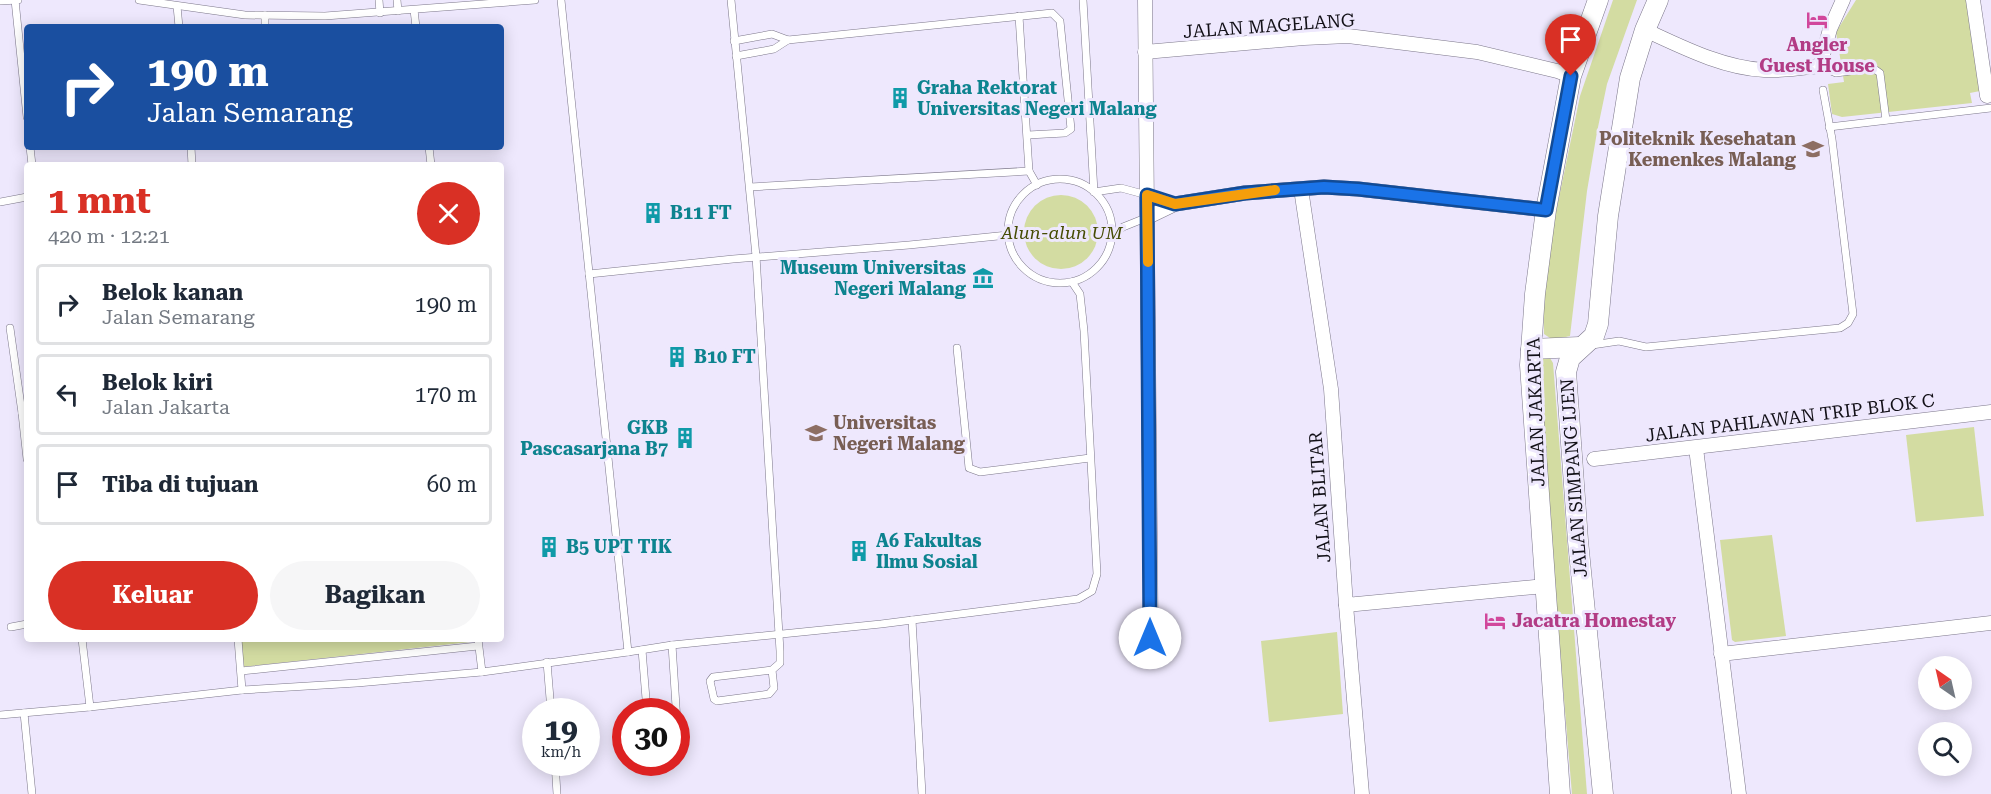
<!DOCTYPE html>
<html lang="id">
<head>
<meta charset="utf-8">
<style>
	:root { --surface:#fff; --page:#f6f6f7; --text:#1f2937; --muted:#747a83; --line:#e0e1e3; --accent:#d93025 }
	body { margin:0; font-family:"Roboto Serif",serif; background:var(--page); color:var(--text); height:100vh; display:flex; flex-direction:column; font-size:22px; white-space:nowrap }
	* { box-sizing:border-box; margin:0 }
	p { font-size:20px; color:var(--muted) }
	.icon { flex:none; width:33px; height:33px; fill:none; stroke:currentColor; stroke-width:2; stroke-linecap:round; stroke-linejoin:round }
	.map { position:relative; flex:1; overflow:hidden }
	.details { position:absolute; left:24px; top:162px; width:480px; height:480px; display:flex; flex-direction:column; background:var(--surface); border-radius:6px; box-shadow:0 3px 15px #0003 }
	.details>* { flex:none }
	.banner { position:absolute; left:24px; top:24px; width:480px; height:126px; border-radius:6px; box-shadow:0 3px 15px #0003; background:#1a4fa0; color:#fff; overflow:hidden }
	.needle { width:39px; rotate:326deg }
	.controls { position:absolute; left:1918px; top:656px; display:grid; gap:12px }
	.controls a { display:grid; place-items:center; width:54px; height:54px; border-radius:50%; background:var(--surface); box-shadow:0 3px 15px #0003; font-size:30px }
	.speed { position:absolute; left:522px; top:698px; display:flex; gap:12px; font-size:30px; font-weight:700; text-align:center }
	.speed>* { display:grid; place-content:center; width:78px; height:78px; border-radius:50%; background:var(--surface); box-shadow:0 3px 15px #0003; line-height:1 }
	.speed small { font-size:15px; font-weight:400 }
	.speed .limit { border:9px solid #d22; background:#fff; color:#111 }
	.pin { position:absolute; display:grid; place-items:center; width:51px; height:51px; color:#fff; margin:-62px -26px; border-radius:50% 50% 50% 0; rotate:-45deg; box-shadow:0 0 6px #0007 }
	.pin .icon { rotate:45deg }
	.me { position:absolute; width:66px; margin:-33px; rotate:0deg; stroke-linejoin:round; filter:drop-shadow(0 0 4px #0008) }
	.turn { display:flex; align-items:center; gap:21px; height:126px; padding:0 24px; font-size:27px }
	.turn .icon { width:78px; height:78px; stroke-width:2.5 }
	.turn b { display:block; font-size:42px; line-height:51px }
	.round { display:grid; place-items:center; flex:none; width:63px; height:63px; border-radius:32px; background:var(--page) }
	.summary { display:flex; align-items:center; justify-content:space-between; height:102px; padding:0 24px }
	h1 { font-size:36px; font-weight:700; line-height:45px; color:var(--accent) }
	.cta { display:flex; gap:12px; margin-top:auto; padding:12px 24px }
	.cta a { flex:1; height:69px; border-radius:36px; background:var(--accent); color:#fff; font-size:24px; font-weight:700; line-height:69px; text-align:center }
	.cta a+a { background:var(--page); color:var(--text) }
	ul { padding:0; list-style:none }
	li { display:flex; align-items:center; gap:18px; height:81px; margin:0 12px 9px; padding:0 12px; border:3px solid var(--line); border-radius:6px }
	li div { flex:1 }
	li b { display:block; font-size:22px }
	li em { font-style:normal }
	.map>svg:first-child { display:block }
</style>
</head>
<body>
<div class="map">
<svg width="1991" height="794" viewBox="0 0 1991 794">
	<rect width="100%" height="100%" fill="#eee8fd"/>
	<g fill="#d3dca2">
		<polygon points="1613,0 1637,0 1607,84 1597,132 1587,191 1570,336 1553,340 1544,334 1543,299 1550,241 1580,96"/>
		<polygon points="1856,0 1967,0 1980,91 1970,93 1972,103 1842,117 1832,114 1828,84 1844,82 1836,32"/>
		<circle cx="1061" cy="232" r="37"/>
		<polygon points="1543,357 1550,358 1553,363 1587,794 1572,794 1542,438 1539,364"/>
		<polygon points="1974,427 1984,516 1916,522 1906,435"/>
		<polygon points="1772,535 1786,636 1735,642 1732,640 1720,540"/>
		<polygon points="1337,632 1343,714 1269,722 1261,641"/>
		<polygon points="239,639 480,639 480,641 242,667"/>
	</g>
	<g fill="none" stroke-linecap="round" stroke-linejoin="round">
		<defs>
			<g id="service">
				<polyline points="15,0 27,117"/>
				<polyline points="139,0 245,15 325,16 535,0"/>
				<polyline points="379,0 380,13"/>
				<polyline points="397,0 398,11"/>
				<polyline points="561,0 628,652"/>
				<polyline points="731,0 756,256 780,651 780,663 772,670 713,677 710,681 714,699 717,701 769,694 774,688 772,670"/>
				<polyline points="1083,0 1094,192 1121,188 1147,195"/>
				<polyline points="0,1 18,0"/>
				<polyline points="177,6 179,27"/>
				<polyline points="414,10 416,27"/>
				<polyline points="265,15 265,27"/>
				<polyline points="1019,16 1029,171 1037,185"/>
				<polyline points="734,41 772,34 788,40 1052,13 1060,21 1071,129 1065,133 1028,135"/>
				<polyline points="736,56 774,49 788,40"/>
				<polyline points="1820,66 1836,73 1873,68 1880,73 1886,120"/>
				<polyline points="1829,127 1991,108"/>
				<polyline points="30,147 32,165"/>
				<polyline points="191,147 192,165"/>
				<polyline points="429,147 431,165"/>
				<circle cx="1060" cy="231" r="52"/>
				<polyline points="750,187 1029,171"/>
				<polyline points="0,202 27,197"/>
				<polyline points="1112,236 1123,227 1148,217"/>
				<polyline points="589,274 733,259 909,245 1008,235"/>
				<polyline points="10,328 22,413"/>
				<polyline points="1592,345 1619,341 1646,347 1840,328 1848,323 1853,314 1832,139 1823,90"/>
				<polyline points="957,348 969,468 980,472 1090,458"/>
				<polyline points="27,412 22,413 27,459"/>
				<polyline points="912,620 922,794"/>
				<polyline points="11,627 27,624"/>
				<polyline points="82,639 90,707"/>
				<polyline points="238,639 242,690"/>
				<polyline points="478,639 482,672"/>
				<polyline points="672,645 677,722"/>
				<polyline points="642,650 647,711"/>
				<polyline points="547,662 551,711"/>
				<polyline points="241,671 478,646"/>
				<polyline points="24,713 32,794"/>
				<polyline points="0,715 90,707 242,690 357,683 482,672 628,652 672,645 881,624 1078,599 1092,591 1097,574 1084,331 1080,294 1072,282"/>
				<polyline points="555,762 557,794"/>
			</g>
			<g id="minor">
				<polyline points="1145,0 1151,638"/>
				<polyline points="1973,0 1987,96"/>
				<path d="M1645 30C1682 47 1723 68 1764 70 1783 71 1802 68 1820 66L1830 29 1843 0"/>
				<polyline points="1145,52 1304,38 1348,36 1477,52 1557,71 1571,76"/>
				<polyline points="1301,189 1331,389 1346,605 1545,586"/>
				<polyline points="1148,217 1175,204 1245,193 1324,187 1358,189 1546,210"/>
				<polyline points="1696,448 1739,794"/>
				<polyline points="1594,459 1991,412"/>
				<polyline points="1346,605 1362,794"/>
				<polyline points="1721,654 1991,623"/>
			</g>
			<g id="secondary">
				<polyline points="1531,349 1580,347"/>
				<polyline points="1560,794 1530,365 1535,294 1546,210 1571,76 1598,0"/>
				<polyline points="1603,794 1578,541 1566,372 1570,358 1594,336 1598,324 1608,216 1630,78 1645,30 1658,0"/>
			</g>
		</defs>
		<use href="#service" stroke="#7c778a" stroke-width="8"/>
		<use href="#minor" stroke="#7c778a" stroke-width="15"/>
		<use href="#secondary" stroke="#7c778a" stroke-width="21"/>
		<use href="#service" stroke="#fff" stroke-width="7"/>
		<use href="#minor" stroke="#fff" stroke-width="14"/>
		<use href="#secondary" stroke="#fff" stroke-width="20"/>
	</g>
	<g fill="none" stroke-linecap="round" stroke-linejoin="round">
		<defs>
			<polyline id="route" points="1150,638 1147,195 1175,204 1245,193 1324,187 1358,189 1546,210 1571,76"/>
		</defs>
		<use href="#route" stroke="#114b97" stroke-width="15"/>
		<use href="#route" stroke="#1a73e8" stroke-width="10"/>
		<polyline stroke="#f59e0b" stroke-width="10" points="1148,262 1147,195 1175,204 1275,190"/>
	</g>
	<defs>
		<symbol id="hotel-bare" viewBox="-9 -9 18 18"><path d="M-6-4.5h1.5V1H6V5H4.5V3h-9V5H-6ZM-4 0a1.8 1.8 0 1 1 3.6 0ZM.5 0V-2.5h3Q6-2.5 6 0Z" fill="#d1479c" stroke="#eee8fd" stroke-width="2.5" paint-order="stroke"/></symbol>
		<symbol id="building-bare" viewBox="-9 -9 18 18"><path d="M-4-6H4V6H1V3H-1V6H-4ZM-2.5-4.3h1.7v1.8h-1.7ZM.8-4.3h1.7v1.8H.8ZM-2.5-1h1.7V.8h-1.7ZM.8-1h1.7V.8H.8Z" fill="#0f9aa8" stroke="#eee8fd" stroke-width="2.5" paint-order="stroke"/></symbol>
		<symbol id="university-bare" viewBox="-9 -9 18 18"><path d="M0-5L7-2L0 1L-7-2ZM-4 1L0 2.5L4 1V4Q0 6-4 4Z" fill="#8d6e63" stroke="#eee8fd" stroke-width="2.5" paint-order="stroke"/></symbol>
		<symbol id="museum-bare" viewBox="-9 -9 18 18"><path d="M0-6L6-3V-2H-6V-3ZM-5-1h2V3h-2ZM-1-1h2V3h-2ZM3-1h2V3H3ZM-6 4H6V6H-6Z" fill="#0f9aa8" stroke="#eee8fd" stroke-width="2.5" paint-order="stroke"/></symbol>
	</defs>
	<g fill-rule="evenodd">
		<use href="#hotel-bare" x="1802" y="5" width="30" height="30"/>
		<use href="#building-bare" x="885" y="83" width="30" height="30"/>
		<use href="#university-bare" x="1798" y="134" width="30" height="30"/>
		<use href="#building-bare" x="638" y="198" width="30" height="30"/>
		<use href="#museum-bare" x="968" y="263" width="30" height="30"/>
		<use href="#building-bare" x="662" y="342" width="30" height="30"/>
		<use href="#university-bare" x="801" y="418" width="30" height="30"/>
		<use href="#building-bare" x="670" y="423" width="30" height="30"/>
		<use href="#building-bare" x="534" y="532" width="30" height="30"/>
		<use href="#building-bare" x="844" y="536" width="30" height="30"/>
		<use href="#hotel-bare" x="1480" y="606" width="30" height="30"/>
	</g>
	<g text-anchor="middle" stroke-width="6" stroke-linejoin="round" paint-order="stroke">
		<g font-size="18" fill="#121017" stroke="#eee8fd">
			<text transform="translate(1269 26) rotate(-4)" y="6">JALAN MAGELANG</text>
			<text transform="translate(1536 412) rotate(-92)" y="6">JALAN JAKARTA</text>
			<text transform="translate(1790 418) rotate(-7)" y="6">JALAN PAHLAWAN TRIP BLOK C</text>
			<text transform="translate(1574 478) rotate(-94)" y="6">JALAN SIMPANG IJEN</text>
			<text transform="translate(1320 497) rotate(-94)" y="6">JALAN BLITAR</text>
		</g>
		<g font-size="18" font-weight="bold" fill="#b23c85" stroke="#eee8fd">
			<text x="1817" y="51">Angler<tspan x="1817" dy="21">Guest House</tspan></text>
			<text x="1512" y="627" text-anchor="start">Jacatra Homestay</text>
		</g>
		<g font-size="18" font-weight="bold" fill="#0d838f" stroke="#eee8fd" text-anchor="start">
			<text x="917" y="94">Graha Rektorat<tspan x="917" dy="21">Universitas Negeri Malang</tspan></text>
			<text x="670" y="219">B11 FT</text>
			<text x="966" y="274" text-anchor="end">Museum Universitas<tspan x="966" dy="21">Negeri Malang</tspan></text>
			<text x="694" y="363">B10 FT</text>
			<text x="668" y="434" text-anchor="end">GKB<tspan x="668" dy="21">Pascasarjana B7</tspan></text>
			<text x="876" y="547">A6 Fakultas<tspan x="876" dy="21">Ilmu Sosial</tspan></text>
			<text x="566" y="553">B5 UPT TIK</text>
		</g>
		<g font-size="18" font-weight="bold" fill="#785e54" stroke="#eee8fd" text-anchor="end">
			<text x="1796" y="145">Politeknik Kesehatan<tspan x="1796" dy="21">Kemenkes Malang</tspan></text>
			<text x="833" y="429" text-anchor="start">Universitas<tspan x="833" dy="21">Negeri Malang</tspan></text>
		</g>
		<g font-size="18" font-style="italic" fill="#464c04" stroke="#eee8fd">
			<text x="1062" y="239">Alun-alun UM</text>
		</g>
	</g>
</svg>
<div class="controls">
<a><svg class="needle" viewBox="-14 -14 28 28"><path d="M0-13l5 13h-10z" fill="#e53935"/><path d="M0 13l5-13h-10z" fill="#747a83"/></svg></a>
<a><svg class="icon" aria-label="search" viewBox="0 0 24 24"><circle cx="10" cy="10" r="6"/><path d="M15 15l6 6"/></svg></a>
</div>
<div class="speed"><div>19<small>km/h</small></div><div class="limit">30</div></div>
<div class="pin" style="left:1571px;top:76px;background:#d93025"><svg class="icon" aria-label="arrive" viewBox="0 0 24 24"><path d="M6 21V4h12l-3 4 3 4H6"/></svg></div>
<svg class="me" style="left:1150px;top:638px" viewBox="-20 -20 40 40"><circle r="19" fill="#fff"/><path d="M0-13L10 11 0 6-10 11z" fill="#1a73e8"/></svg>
<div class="banner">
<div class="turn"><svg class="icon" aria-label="right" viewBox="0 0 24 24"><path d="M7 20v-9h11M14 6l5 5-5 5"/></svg><div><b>190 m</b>Jalan Semarang</div></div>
</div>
<section class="details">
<div class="summary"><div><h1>1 mnt</h1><p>420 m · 12:21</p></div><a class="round" style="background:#d93025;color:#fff"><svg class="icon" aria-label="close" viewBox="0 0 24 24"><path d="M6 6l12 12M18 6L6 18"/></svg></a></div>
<ul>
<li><svg class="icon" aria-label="right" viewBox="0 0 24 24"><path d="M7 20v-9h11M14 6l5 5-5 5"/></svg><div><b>Belok kanan</b><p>Jalan Semarang</p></div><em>190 m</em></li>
<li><svg class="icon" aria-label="left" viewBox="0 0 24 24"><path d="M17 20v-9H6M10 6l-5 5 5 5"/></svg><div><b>Belok kiri</b><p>Jalan Jakarta</p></div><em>170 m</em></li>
<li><svg class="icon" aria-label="arrive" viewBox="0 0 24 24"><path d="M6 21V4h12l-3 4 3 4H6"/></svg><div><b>Tiba di tujuan</b></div><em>60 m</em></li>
</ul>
<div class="cta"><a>Keluar</a><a>Bagikan</a></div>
</section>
</div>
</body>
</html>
